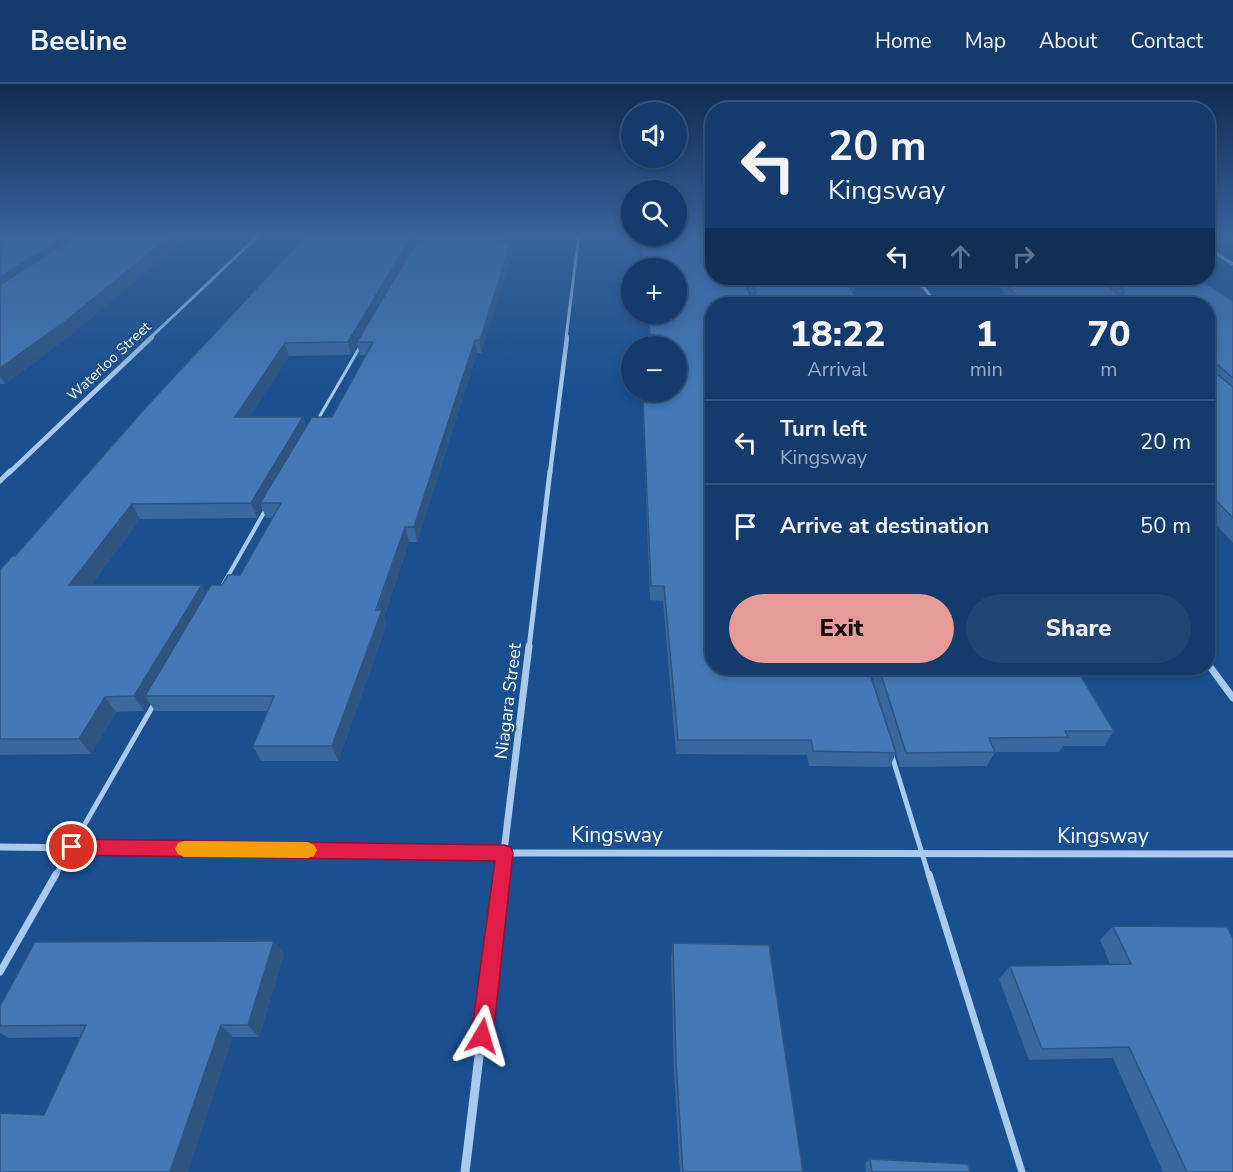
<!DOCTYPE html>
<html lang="en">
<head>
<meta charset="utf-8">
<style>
	:root { --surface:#143b6b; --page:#214673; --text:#f1f3f6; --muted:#9dadc1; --line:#33557e; --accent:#e69b98 }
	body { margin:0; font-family:"Nunito Sans",sans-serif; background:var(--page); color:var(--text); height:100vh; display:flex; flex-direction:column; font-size:22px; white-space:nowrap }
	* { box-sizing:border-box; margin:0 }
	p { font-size:20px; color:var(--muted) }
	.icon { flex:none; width:33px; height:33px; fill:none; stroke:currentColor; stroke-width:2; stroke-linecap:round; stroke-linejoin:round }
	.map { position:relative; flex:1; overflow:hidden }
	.panel { position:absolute; left:705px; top:213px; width:510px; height:378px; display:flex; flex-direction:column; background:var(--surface); border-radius:24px; box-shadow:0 3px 9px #0003,0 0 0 2px var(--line) }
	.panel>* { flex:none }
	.top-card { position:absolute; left:705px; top:18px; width:510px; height:183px; border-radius:24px; box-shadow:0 3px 9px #0003,0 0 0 2px var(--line); background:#143b6b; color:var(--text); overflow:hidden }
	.tools { position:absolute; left:621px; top:18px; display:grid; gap:12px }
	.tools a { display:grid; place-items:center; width:66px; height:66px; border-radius:50%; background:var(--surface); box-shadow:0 3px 9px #0003,0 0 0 2px var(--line); font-size:30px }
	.pin { position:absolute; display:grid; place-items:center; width:51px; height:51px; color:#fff; margin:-26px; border:3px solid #fff; border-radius:50%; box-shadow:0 2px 6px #0007 }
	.me { position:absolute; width:66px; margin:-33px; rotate:7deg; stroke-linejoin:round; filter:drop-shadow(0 0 4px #0008) }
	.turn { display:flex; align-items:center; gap:21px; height:126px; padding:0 24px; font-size:27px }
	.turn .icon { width:78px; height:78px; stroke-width:2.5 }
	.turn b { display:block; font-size:42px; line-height:51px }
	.lanes { display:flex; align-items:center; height:57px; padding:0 24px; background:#0003; justify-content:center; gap:30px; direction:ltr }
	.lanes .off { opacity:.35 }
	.eta { display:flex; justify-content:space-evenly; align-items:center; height:102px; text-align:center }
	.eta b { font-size:36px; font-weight:800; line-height:42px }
	.primary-button { display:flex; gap:12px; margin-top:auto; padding:12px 24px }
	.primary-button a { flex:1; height:69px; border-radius:36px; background:var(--accent); color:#111; font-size:24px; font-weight:800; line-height:69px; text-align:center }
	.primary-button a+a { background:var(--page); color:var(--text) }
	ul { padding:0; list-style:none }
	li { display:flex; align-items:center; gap:18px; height:84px; padding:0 24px; border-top:2px solid var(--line) }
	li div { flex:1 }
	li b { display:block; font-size:22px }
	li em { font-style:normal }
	header { display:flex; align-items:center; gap:36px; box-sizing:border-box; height:84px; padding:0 30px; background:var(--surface); border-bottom:2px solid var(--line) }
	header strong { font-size:28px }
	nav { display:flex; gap:33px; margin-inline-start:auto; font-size:21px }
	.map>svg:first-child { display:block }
</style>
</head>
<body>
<header>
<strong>Beeline</strong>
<nav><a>Home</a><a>Map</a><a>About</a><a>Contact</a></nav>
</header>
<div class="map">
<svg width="1233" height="1088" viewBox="0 0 1233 1088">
	<rect width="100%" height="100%" fill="#1b4f8f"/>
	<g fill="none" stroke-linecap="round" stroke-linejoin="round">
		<polyline stroke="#a9c9ee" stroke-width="3" points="317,337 361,261"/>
		<polyline stroke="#a9c9ee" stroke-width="4" points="220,506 266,425"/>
		<g stroke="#a9c9ee" stroke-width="5">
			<polyline points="892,672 929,792"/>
			<polyline points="55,792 154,620"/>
		</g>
		<g stroke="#a9c9ee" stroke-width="7">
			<polyline points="929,790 1022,1088"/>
			<polyline points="0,888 56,790"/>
		</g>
		<g stroke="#a9c9ee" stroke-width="3">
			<polyline points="1208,164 1233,180"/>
			<polyline points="916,194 937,220"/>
			<polyline points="150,254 260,150"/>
			<polyline points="566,254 579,150"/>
		</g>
		<g stroke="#a9c9ee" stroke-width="4.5">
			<polyline points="9,389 152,253"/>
			<polyline points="550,389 567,253"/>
		</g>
		<g stroke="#a9c9ee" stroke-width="5">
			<polyline points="0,397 10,387"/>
			<polyline points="529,564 550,387"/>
		</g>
		<g stroke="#a9c9ee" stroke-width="7">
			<polyline points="1208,580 1233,614"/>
			<polyline points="0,763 505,769 1233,770"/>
			<polyline points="501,792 529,562"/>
		</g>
		<polyline stroke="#a9c9ee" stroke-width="9" points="465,1088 501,790"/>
	</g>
	<g fill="#3a679d" fill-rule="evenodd">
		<polygon points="0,150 191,150 73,249 5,300 0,300"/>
		<path d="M307 150H510L507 158 512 169 481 269H477L417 458H409L384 533 386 542 338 677H261L253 662 267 627H155L149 618 144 627 116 628 91 670 0 671V486L15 472ZM357 261 360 271H366L332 333 306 342 303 333H249L289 272 351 271ZM262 424 266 434H273L240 491 206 510 91 501 140 435 257 434Z"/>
		<rect x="1208" y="150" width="25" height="9"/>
		<polygon points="641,154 643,154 751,211 745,194 852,194 856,199 853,209 712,220 712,584 888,643 869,584 1076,584 1114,647 1104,662 1063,662 1059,668 995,668 987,682 900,683 896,669 890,683 809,682 807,671 676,670 663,517 650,516 643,332 643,318 646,318 645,308 676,308 676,262 650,262 647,230 676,230 676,184 643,184"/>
		<polygon points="990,194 1198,194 1233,217 1233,459 1208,432 1208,220 1010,220 1003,213 1005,209"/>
		<polygon points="1113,842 1233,1088 1163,1088 1113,974 1029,976 999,895 1010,882 1110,880 1100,856"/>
		<polygon points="274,857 284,870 259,953 233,953 44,1031 80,953 8,954 0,949 0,922"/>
		<polygon points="673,859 803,1088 680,1088 674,990 671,873"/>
		<polygon points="870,1075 970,1088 866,1088 865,1079"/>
	</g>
	<g fill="#305480">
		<polygon points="68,150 90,150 0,209 0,193"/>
		<polygon points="173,150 191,150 73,249 5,300 0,292 0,284"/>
		<polygon points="413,150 421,150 357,258 357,261 351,271 348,258"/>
		<polygon points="505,150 510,150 504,169 502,158"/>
		<polygon points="511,158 512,169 481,269 480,256"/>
		<polygon points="475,256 477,269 417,458 414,443"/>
		<polygon points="285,259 289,272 240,347 235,333"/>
		<polygon points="1218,281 1210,294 1212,282"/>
		<polygon points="303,333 307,347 260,419 262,424 257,434 251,419"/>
		<polygon points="132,420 140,435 79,517 69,501"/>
		<polygon points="405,443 409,458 384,533 386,542 338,677 332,662"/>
		<polygon points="202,501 209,517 145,612 149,618 144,627 134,612"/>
		<polygon points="105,613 116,628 91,670 79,655"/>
		<polygon points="274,857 284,870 259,953 248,941"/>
		<polygon points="221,941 233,953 188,1088 170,1088"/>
	</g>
	<g fill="#4478b7" stroke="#305480" stroke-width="1.5">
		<polygon points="0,150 68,150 0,193"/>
		<polygon points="80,150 173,150 67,236 0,284 0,201"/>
		<polygon points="307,150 413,150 348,258 285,259 235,333 303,333 251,419 132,420 69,501 202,501 134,612 105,613 79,655 0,655 0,486 12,472 15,472 147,322"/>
		<polygon points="421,150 505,150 502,158 511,158 480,256 475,256 414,443 405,443 376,526 382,526 332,662 253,662 274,612 145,612 211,501 222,501 228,491 240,491 281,419 260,419 312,333 332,333 373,258 357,258"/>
		<polygon points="676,150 712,150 712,194 743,194 749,210 753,212 756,208 750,194 852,194 856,199 847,199 860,220 712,220 712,584 868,584 896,669 813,667 811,656 678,656 664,502 651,502 643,318 648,318 647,308 676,308 676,262 651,262 648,230 676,230 676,184 644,184 641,154 643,154 643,152 676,152"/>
		<polygon points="1005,194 1097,194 1119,211 1123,211 1124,206 1107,194 1198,194 1233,217 1233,294 1218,281 1212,282 1213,287 1233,303 1233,434 1208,408 1208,220 1025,220 1007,202 1013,202"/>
		<polygon points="879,584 1076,584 1114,647 1065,647 1068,653 989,654 995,668 906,669"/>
		<polygon points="1113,842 1227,843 1233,854 1233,1088 1187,1088 1129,963 1042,965 1010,882 1131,880"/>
		<polygon points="274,857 248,941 221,941 170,1088 0,1088 0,1029 44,1031 86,941 0,942 0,922 35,858"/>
		<polygon points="673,859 769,861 803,1088 683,1088 676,978"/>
		<polygon points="870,1075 968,1080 970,1088 872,1088"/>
	</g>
	<linearGradient id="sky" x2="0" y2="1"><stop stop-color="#0f2b4f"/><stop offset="0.5" stop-color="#39639b"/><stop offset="1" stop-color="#39639b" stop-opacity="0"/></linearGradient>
	<rect width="1233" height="302" fill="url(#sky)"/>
	<polygon fill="#e11d48" stroke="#92132f" stroke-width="1.5" points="72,755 504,761 511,763 513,769 493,952 490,960 482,963 475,960 471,952 495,777 72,771 65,769 63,763 65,758"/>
	<polygon fill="#f59e0b" points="184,757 308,758 314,761 317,766 314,772 308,774 184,773 178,770 175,765 178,759"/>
	<g text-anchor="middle" stroke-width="4.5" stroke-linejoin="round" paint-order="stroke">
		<g font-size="15" fill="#fff" stroke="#1b4f8f">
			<text transform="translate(109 277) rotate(-43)" y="5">Waterloo Street</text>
		</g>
		<g font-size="18" fill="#fff" stroke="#1b4f8f">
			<text transform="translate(508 617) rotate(-83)" y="6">Niagara Street</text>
		</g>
		<g font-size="21" fill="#fff" stroke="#1b4f8f">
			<text x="617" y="758">Kingsway</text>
			<text x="1103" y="759">Kingsway</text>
		</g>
	</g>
</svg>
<div class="tools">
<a><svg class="icon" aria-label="sound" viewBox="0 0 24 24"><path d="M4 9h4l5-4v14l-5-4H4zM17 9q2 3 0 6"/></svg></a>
<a><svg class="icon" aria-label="search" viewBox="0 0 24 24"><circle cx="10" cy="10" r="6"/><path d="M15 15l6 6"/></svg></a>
<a>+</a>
<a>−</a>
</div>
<div class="pin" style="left:72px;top:763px;background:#d93025"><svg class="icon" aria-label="arrive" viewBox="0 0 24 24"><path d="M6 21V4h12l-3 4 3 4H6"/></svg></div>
<svg class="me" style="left:482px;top:952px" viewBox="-20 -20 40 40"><path d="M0-17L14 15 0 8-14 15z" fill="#e11d48" stroke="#fff" stroke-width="4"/></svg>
<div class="top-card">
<div class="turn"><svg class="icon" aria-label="left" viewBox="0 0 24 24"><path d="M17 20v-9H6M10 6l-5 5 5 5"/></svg><div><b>20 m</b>Kingsway</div></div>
<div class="lanes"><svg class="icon" aria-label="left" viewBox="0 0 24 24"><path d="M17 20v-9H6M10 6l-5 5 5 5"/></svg><svg class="icon off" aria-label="ahead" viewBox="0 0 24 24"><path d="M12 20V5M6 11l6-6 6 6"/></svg><svg class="icon off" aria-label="right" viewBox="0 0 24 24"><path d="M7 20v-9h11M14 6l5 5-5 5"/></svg></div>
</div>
<section class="panel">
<div class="eta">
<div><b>18:22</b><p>Arrival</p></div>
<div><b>1</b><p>min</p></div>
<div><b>70</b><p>m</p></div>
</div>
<ul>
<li><svg class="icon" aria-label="left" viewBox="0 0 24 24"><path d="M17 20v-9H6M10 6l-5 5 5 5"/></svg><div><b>Turn left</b><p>Kingsway</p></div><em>20 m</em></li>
<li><svg class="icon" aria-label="arrive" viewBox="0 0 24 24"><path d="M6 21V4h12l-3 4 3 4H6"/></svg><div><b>Arrive at destination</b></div><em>50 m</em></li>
</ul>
<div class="primary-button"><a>Exit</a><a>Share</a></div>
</section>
</div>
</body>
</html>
